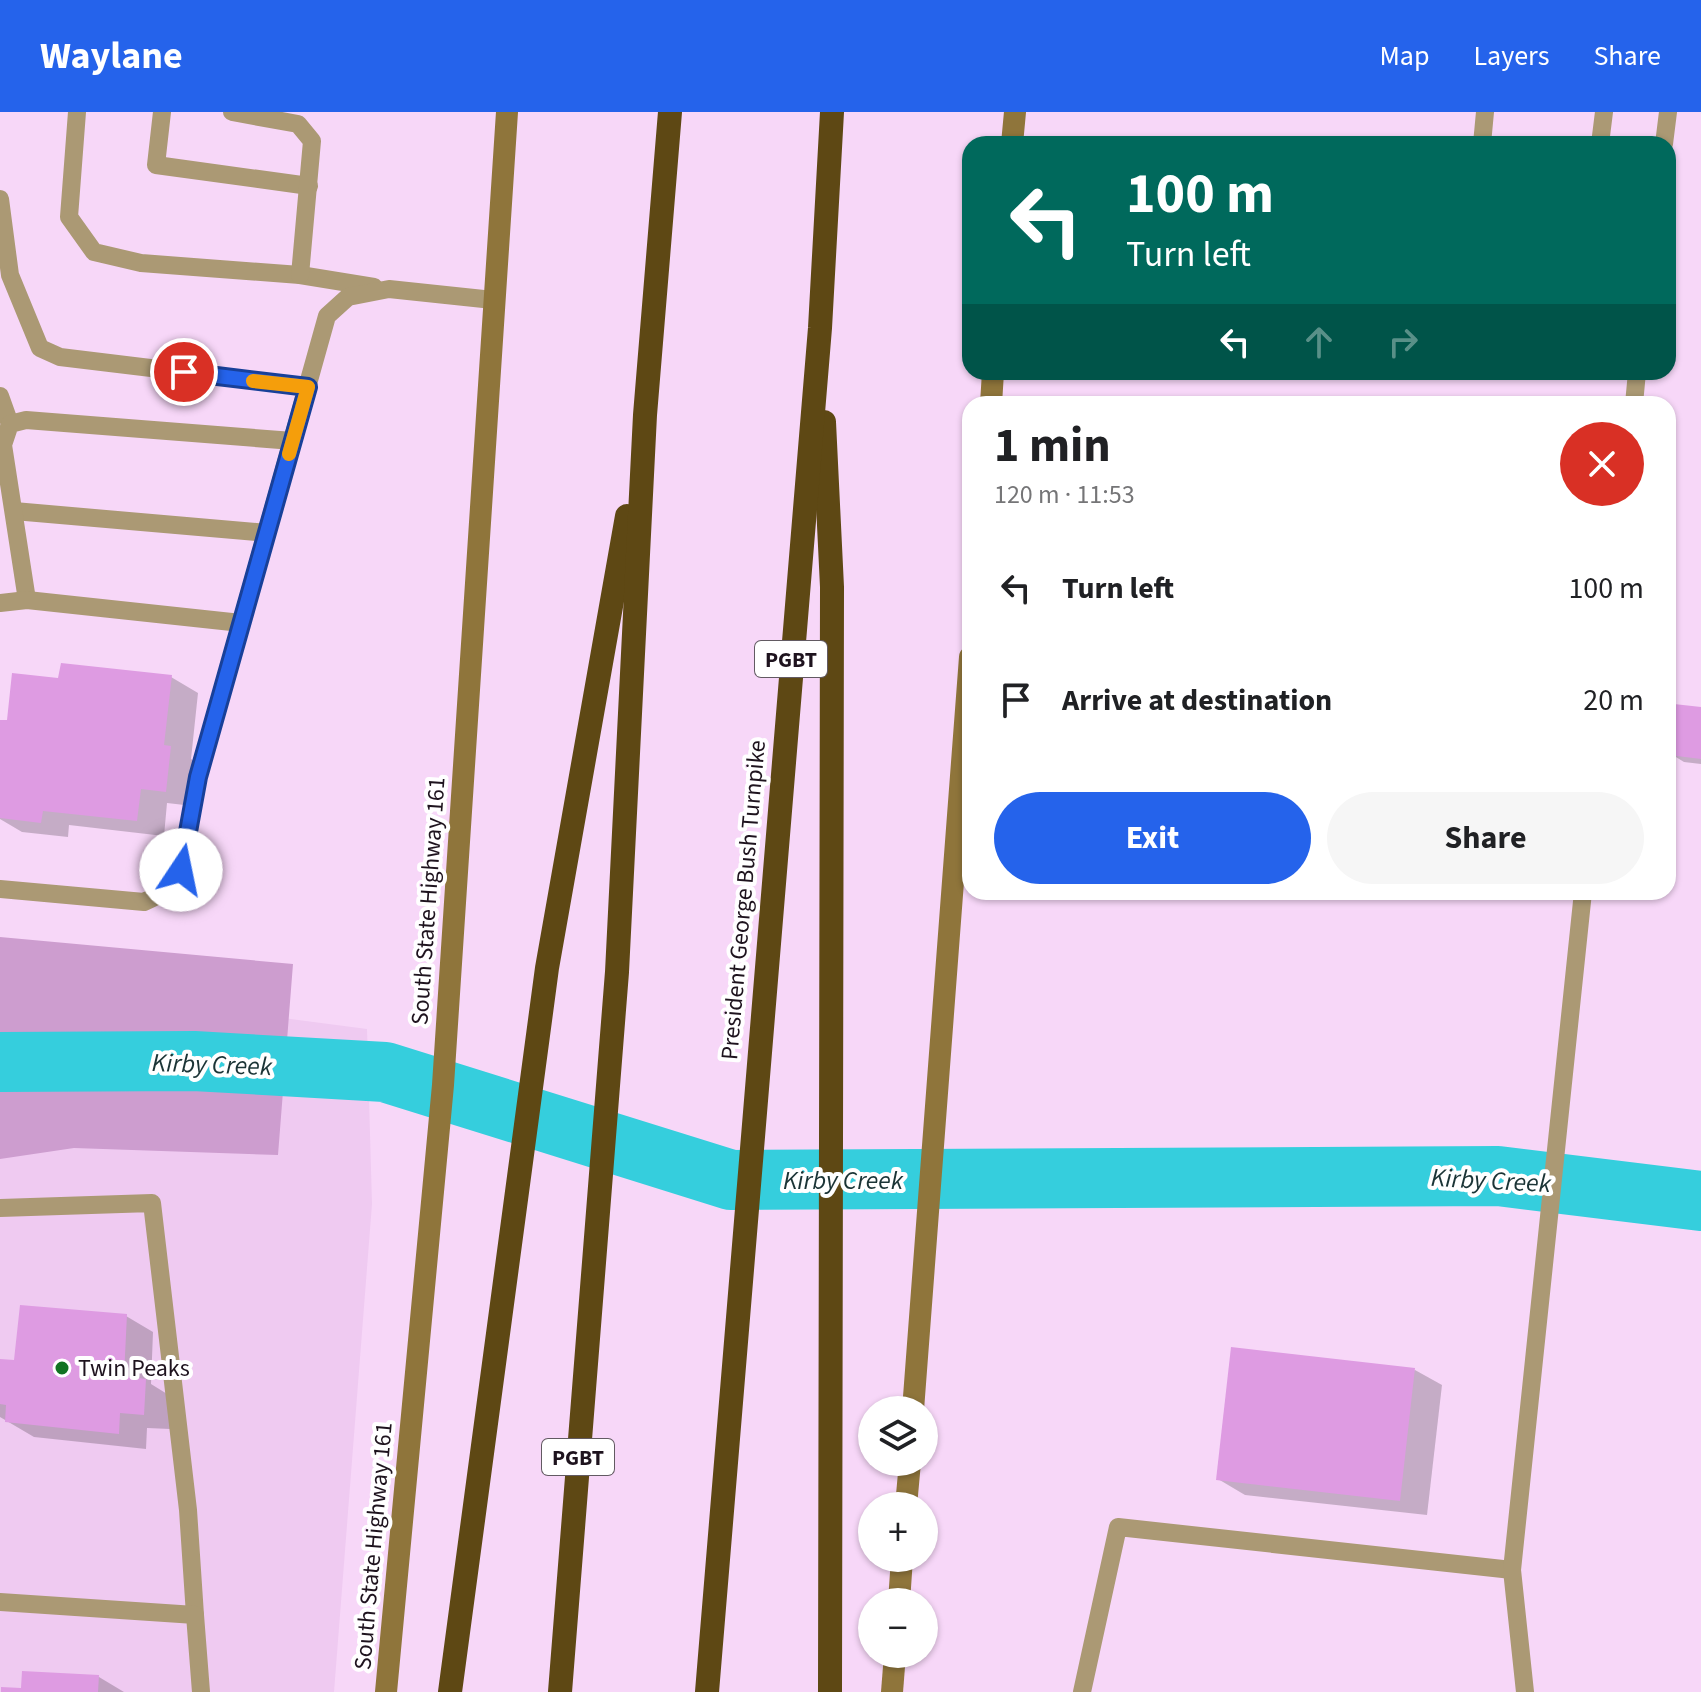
<!DOCTYPE html>
<html lang="en">
<head>
<meta charset="utf-8">
<style>
	:root { --surface:#fff; --page:#f6f6f6; --text:#202124; --muted:#757577; --accent:#2563eb }
	body { margin:0; font-family:"Source Sans 3",sans-serif; background:var(--page); color:var(--text); height:100vh; display:flex; flex-direction:column; font-size:30px; white-space:nowrap }
	* { box-sizing:border-box; margin:0 }
	p { font-size:26px; color:var(--muted) }
	.icon { flex:none; width:44px; height:44px; fill:none; stroke:currentColor; stroke-width:2; stroke-linecap:round; stroke-linejoin:round }
	.map { position:relative; flex:1; overflow:hidden }
	.drawer { position:absolute; left:962px; top:284px; width:714px; height:504px; display:flex; flex-direction:column; background:var(--surface); border-radius:24px; box-shadow:0 2px 6px #0004 }
	.drawer>* { flex:none }
	.banner { position:absolute; left:962px; top:24px; width:714px; height:244px; border-radius:24px; box-shadow:0 2px 6px #0004; background:#00695c; color:#fff; overflow:hidden }
	.controls { position:absolute; left:858px; top:1284px; display:grid; gap:16px }
	.controls a { display:grid; place-items:center; width:80px; height:80px; border-radius:50%; background:var(--surface); box-shadow:0 2px 6px #0004; font-size:40px }
	.pin { position:absolute; display:grid; place-items:center; width:68px; height:68px; color:#fff; margin:-34px; border:4px solid #fff; border-radius:50%; box-shadow:0 2px 8px #0007 }
	.me { position:absolute; width:88px; margin:-44px; rotate:11deg; stroke-linejoin:round; filter:drop-shadow(0 0 6px #0008) }
	.turn { display:flex; align-items:center; gap:28px; height:168px; padding:0 32px; font-size:36px }
	.turn .icon { width:104px; height:104px; stroke-width:2.5 }
	.turn b { display:block; font-size:56px; line-height:68px }
	.lanes { display:flex; align-items:center; height:76px; padding:0 32px; background:#0003; justify-content:center; gap:40px; direction:ltr }
	.lanes .off { opacity:.35 }
	.round { display:grid; place-items:center; flex:none; width:84px; height:84px; border-radius:42px; background:var(--page) }
	.summary { display:flex; align-items:center; justify-content:space-between; height:136px; padding:0 32px }
	h1 { font-size:48px; font-weight:700; line-height:60px }
	.primary-button { display:flex; gap:16px; margin-top:auto; padding:16px 32px }
	.primary-button a { flex:1; height:92px; border-radius:48px; background:var(--accent); color:#fff; font-size:32px; font-weight:700; line-height:92px; text-align:center }
	.primary-button a+a { background:var(--page); color:var(--text) }
	ul { padding:0; list-style:none }
	li { display:flex; align-items:center; gap:24px; height:112px; padding:0 32px }
	li div { flex:1 }
	li b { display:block; font-size:30px }
	li em { font-style:normal }
	header { display:flex; align-items:center; gap:48px; box-sizing:border-box; height:112px; padding:0 40px; background:var(--accent); color:#fff }
	header strong { font-size:38px }
	nav { display:flex; gap:44px; margin-inline-start:auto; font-size:28px }
	.map>svg:first-child { display:block }
</style>
</head>
<body>
<header>
<strong>Waylane</strong>
<nav><a>Map</a><a>Layers</a><a>Share</a></nav>
</header>
<div class="map">
<svg width="1701" height="1580" viewBox="0 0 1701 1580">
	<rect width="100%" height="100%" fill="#f7d7f8"/>
	<polygon fill="#efcaf1" points="0,869 367,917 372,1092 334,1580 0,1580"/>
	<polygon fill="#cd9dcf" points="0,825 293,852 278,1043 74,1036 0,1047"/>
	<g fill="#0003">
		<polygon points="171,565 198,581 191,647 198,652 193,694 167,691 164,724 69,713 68,725 22,720 0,707 0,610 8,610 60,568"/>
		<polygon points="1701,597 1701,652 1684,650 1671,642"/>
		<polygon points="126,1204 153,1220 151,1272 172,1285 170,1317 147,1316 146,1337 34,1325 0,1305 0,1249 16,1250"/>
		<polygon points="1415,1258 1442,1273 1427,1403 1245,1383 1218,1367"/>
		<polygon points="99,1565 124,1580 3,1580 23,1578"/>
	</g>
	<g fill="none" stroke-linecap="round" stroke-linejoin="round">
		<polyline stroke="#35cedd" stroke-width="60" points="0,950 194,949 385,960 731,1068 1498,1064 1701,1089"/>
	</g>
	<g fill="#de9be2">
		<polygon points="61,551 172,563 164,633 171,634 166,680 141,677 137,709 43,699 41,711 0,706 0,608 7,608 12,561 58,566"/>
		<polygon points="1674,592 1701,595 1701,647 1669,643"/>
		<polygon points="20,1193 127,1202 124,1264 146,1267 144,1303 120,1301 119,1322 5,1310 6,1293 0,1292 0,1247 14,1248"/>
		<polygon points="1231,1235 1415,1256 1400,1389 1216,1368"/>
		<polygon points="22,1559 99,1563 98,1580 1,1580 1,1575 21,1576"/>
	</g>
	<g fill="none" stroke-linecap="round" stroke-linejoin="round">
		<g stroke="#ab9974" stroke-width="18">
			<polyline points="77,0 69,105 94,140 141,151 300,163 374,175"/>
			<polyline points="162,0 156,53 309,74"/>
			<polyline points="232,0 298,12 312,29 300,163"/>
			<polyline points="1482,32 1485,0"/>
			<polyline points="1600,32 1604,0"/>
			<polyline points="1664,32 1668,0"/>
			<polyline points="0,87 10,163 40,236 60,245 308,275"/>
			<polyline points="0,284 10,312"/>
			<polyline points="1634,292 1637,260"/>
			<polyline points="14,399 267,421"/>
			<polyline points="27,488 3,333 10,312 26,308 293,329"/>
			<polyline points="0,491 27,488 241,511"/>
			<polyline points="0,777 144,790 161,782 181,758 198,665 327,204 348,185 389,177 493,188"/>
			<polyline points="0,1096 152,1091 188,1398 195,1503"/>
			<polyline points="0,1490 195,1503 201,1580"/>
			<polyline points="1082,1580 1118,1415 1512,1458"/>
			<polyline points="1525,1580 1512,1458 1583,780"/>
		</g>
		<g stroke="#8f753b" stroke-width="22">
			<polyline points="1012,32 1015,0"/>
			<polyline points="991,292 993,260"/>
			<polyline points="913,1298 970,545"/>
			<polyline points="906,1394 910,1350"/>
			<polyline points="899,1490 902,1446"/>
			<polyline points="386,1580 443,973 507,0"/>
			<polyline points="892,1580 895,1542"/>
		</g>
		<g stroke="#5e4814" stroke-width="24">
			<polyline points="824,310 832,475 830,1580"/>
			<polyline points="450,1580 547,856 627,404"/>
			<polyline points="560,1580 617,860 645,303 670,0"/>
			<polyline points="707,1580 820,216 832,0"/>
		</g>
	</g>
	<g fill="none" stroke-linecap="round" stroke-linejoin="round">
		<defs>
			<polyline id="route" points="181,758 198,665 308,275 184,260"/>
		</defs>
		<use href="#route" stroke="#184099" stroke-width="20"/>
		<use href="#route" stroke="#2563eb" stroke-width="14"/>
		<polyline stroke="#f59e0b" stroke-width="14" points="253,269 308,275 289,342"/>
	</g>
	<circle fill="#117222" stroke="#fff" stroke-width="3" cx="62" cy="1256" r="8"/>
	<g text-anchor="middle" stroke-width="8" stroke-linejoin="round" paint-order="stroke">
		<g fill="#fff" stroke="#625a62" stroke-width="2">
			<rect x="755" y="529" width="72" height="36" rx="6"/>
			<rect x="542" y="1327" width="72" height="36" rx="6"/>
		</g>
		<g font-size="22" font-weight="bold" fill="#1e131e">
			<text x="791" y="555">PGBT</text>
			<text x="578" y="1353">PGBT</text>
		</g>
		<g font-size="24" fill="#1e131e" stroke="#fff">
			<text transform="translate(743 788) rotate(-85)" y="8">President George Bush Turnpike</text>
			<text transform="translate(428 789) rotate(-86)" y="8">South State Highway 161</text>
			<text transform="translate(373 1434) rotate(-85)" y="8">South State Highway 161</text>
		</g>
		<g font-size="24" fill="#1e131e" stroke="#fff" text-anchor="start">
			<text x="78" y="1264">Twin Peaks</text>
		</g>
		<g font-size="26" font-style="italic" fill="#1b3436" stroke="#fff">
			<text transform="translate(212 952) rotate(2)" y="9">Kirby Creek</text>
			<text x="843" y="1077">Kirby Creek</text>
			<text transform="translate(1491 1068) rotate(3)" y="9">Kirby Creek</text>
		</g>
	</g>
</svg>
<div class="controls">
<a><svg class="icon" aria-label="layers" viewBox="0 0 24 24"><path d="M12 4l9 5-9 5-9-5zM3 14l9 5 9-5"/></svg></a>
<a>+</a>
<a>−</a>
</div>
<div class="pin" style="left:184px;top:260px;background:#d93025"><svg class="icon" aria-label="arrive" viewBox="0 0 24 24"><path d="M6 21V4h12l-3 4 3 4H6"/></svg></div>
<svg class="me" style="left:181px;top:758px" viewBox="-20 -20 40 40"><circle r="19" fill="#fff"/><path d="M0-13L10 11 0 6-10 11z" fill="#2563eb"/></svg>
<div class="banner">
<div class="turn"><svg class="icon" aria-label="left" viewBox="0 0 24 24"><path d="M17 20v-9H6M10 6l-5 5 5 5"/></svg><div><b>100 m</b>Turn left</div></div>
<div class="lanes"><svg class="icon" aria-label="left" viewBox="0 0 24 24"><path d="M17 20v-9H6M10 6l-5 5 5 5"/></svg><svg class="icon off" aria-label="ahead" viewBox="0 0 24 24"><path d="M12 20V5M6 11l6-6 6 6"/></svg><svg class="icon off" aria-label="right" viewBox="0 0 24 24"><path d="M7 20v-9h11M14 6l5 5-5 5"/></svg></div>
</div>
<section class="drawer">
<div class="summary"><div><h1>1 min</h1><p>120 m · 11:53</p></div><a class="round" style="background:#d93025;color:#fff"><svg class="icon" aria-label="close" viewBox="0 0 24 24"><path d="M6 6l12 12M18 6L6 18"/></svg></a></div>
<ul>
<li><svg class="icon" aria-label="left" viewBox="0 0 24 24"><path d="M17 20v-9H6M10 6l-5 5 5 5"/></svg><div><b>Turn left</b></div><em>100 m</em></li>
<li><svg class="icon" aria-label="arrive" viewBox="0 0 24 24"><path d="M6 21V4h12l-3 4 3 4H6"/></svg><div><b>Arrive at destination</b></div><em>20 m</em></li>
</ul>
<div class="primary-button"><a>Exit</a><a>Share</a></div>
</section>
</div>
</body>
</html>
